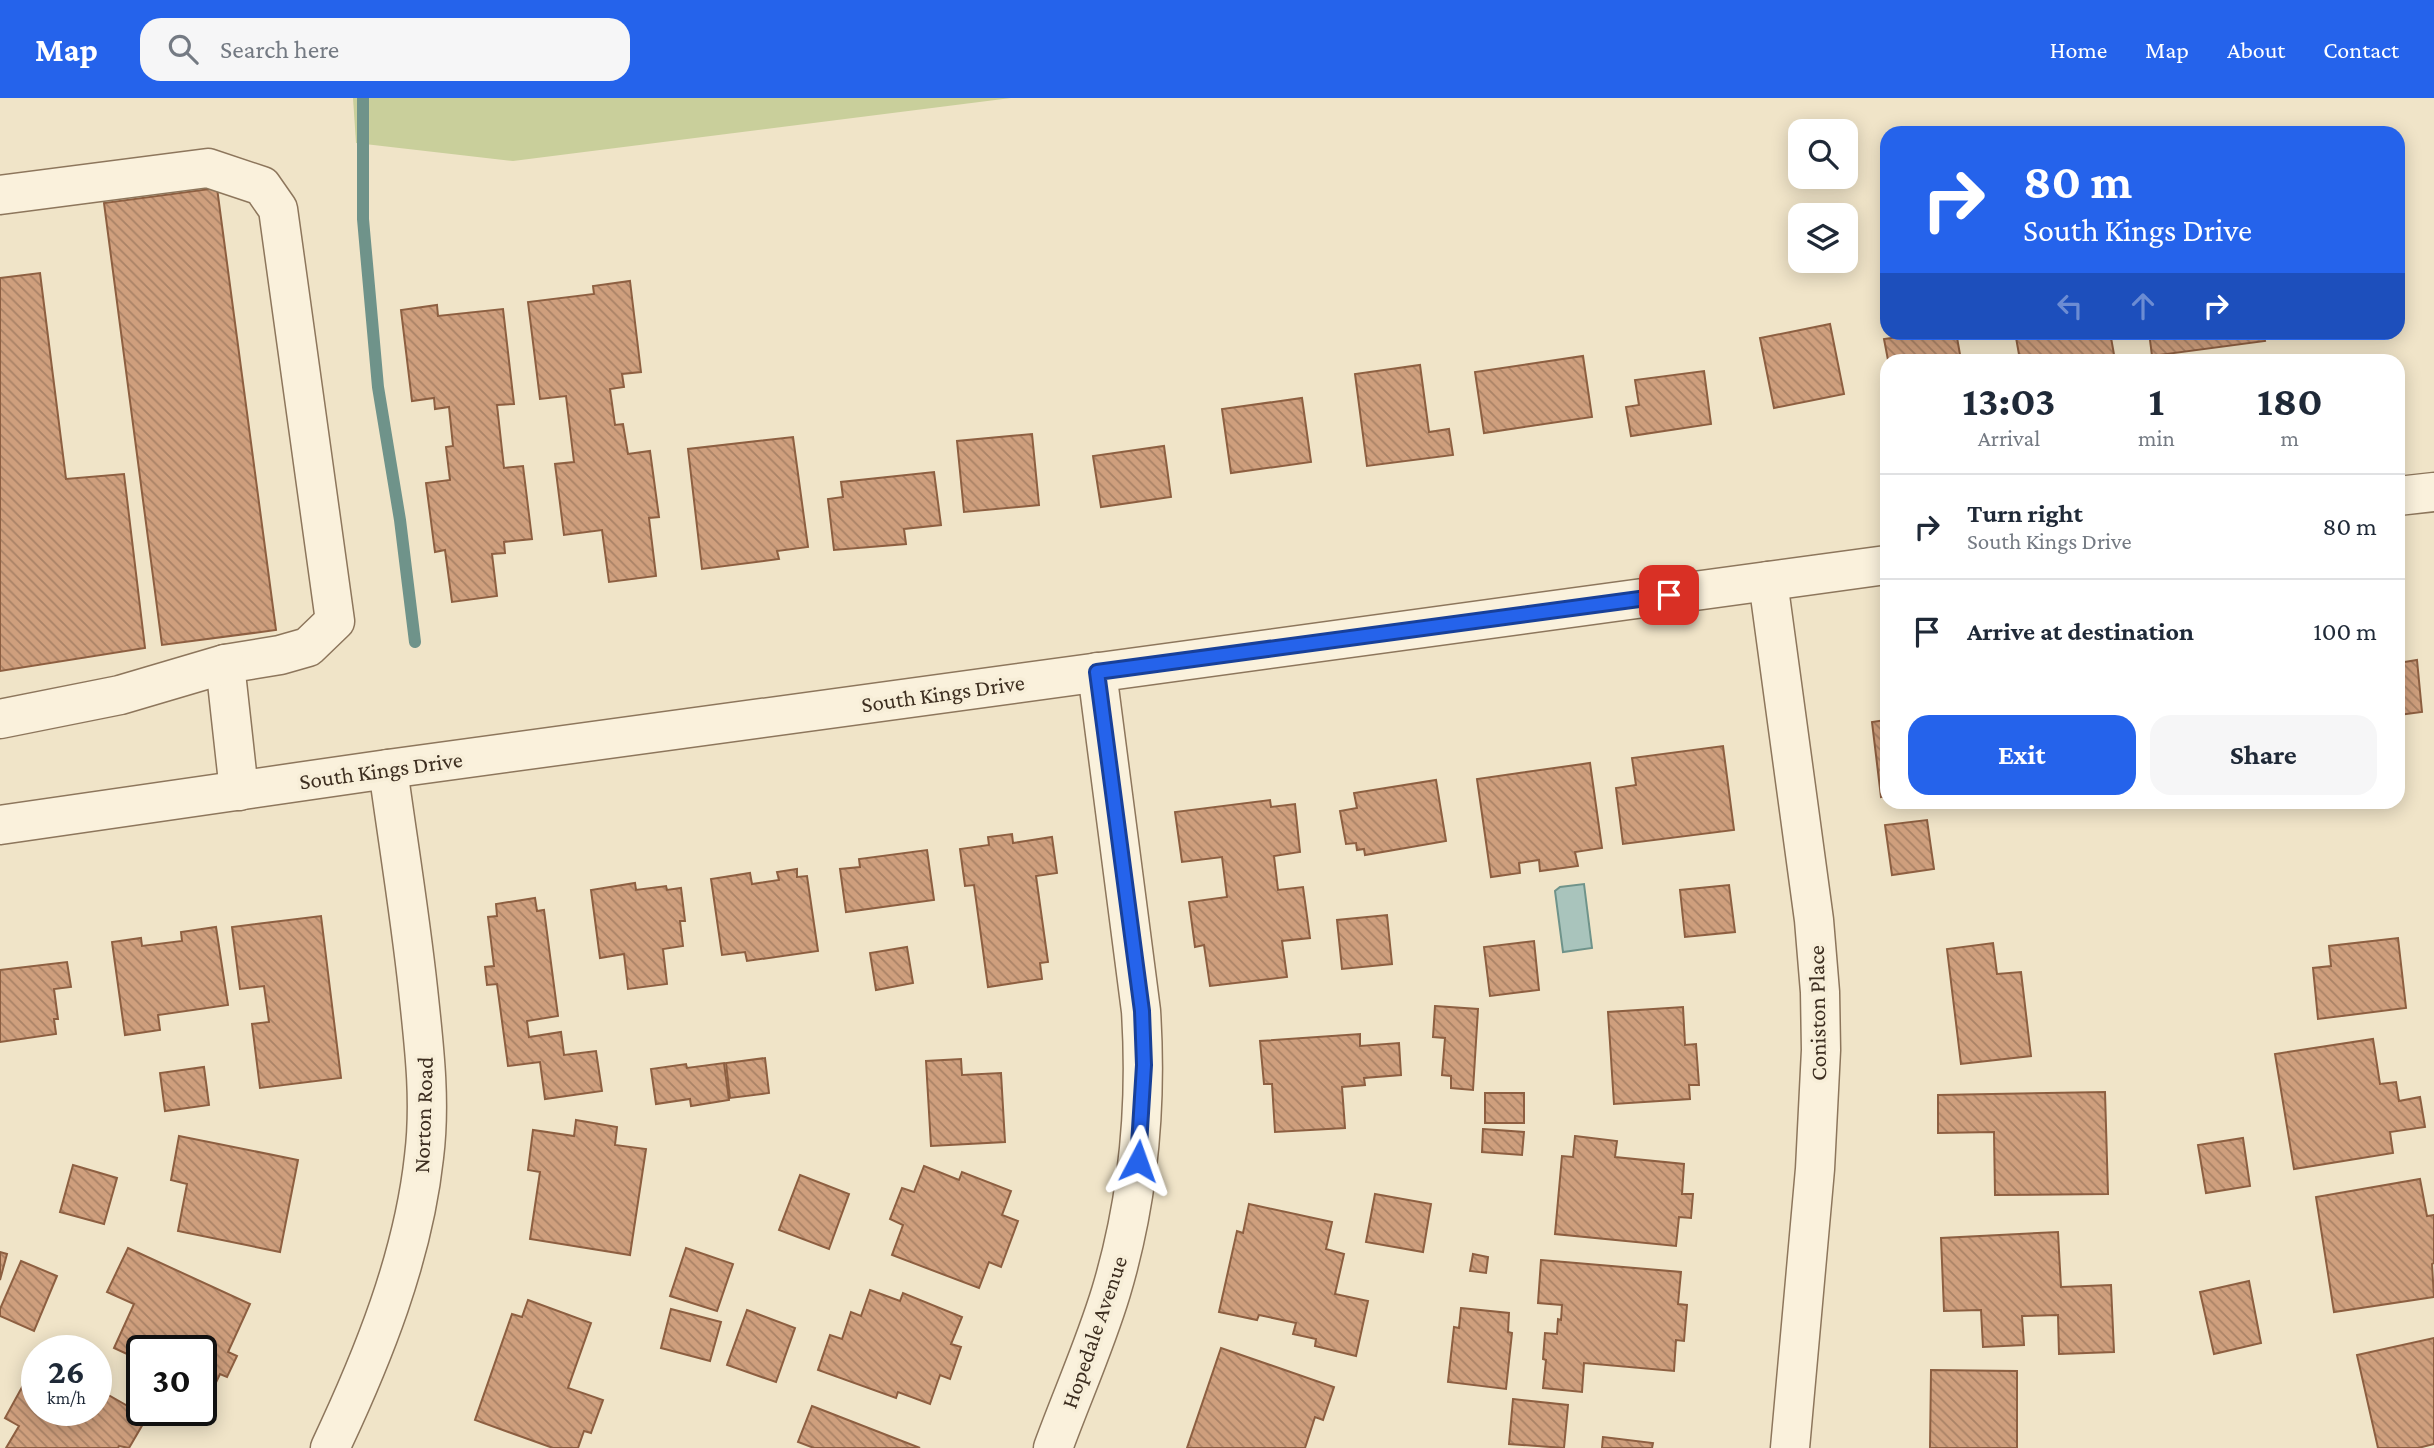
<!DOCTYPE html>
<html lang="en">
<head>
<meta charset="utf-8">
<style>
	:root { --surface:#fff; --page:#f6f6f7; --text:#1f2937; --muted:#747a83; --line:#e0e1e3; --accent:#2563eb }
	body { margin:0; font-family:"Crimson Pro",serif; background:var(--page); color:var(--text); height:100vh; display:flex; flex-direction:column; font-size:26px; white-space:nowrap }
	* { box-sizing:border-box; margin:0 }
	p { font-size:23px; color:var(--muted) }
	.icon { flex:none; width:38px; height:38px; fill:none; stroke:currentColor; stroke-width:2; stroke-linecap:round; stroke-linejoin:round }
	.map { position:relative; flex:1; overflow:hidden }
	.panel { position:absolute; left:1880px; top:256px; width:525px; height:455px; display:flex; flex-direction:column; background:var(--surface); border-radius:21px; box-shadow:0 4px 18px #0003 }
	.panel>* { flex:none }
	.banner { position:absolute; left:1880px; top:28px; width:525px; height:214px; border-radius:21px; box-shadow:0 4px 18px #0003; background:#2563eb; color:#fff; overflow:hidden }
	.controls { position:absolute; left:1788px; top:21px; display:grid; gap:14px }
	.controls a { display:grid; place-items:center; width:70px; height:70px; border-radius:14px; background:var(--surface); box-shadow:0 4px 18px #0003; font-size:35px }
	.speed { position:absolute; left:21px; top:1237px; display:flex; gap:14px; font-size:35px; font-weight:700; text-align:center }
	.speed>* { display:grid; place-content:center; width:91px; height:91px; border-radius:50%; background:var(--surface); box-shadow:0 4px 18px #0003; line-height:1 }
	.speed small { font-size:18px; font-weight:400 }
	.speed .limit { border:4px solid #111; border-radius:10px; background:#fff; color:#111 }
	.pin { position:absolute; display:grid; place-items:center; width:60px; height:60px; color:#fff; margin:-30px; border-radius:14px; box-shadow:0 4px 10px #0006 }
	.me { position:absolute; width:77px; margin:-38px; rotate:4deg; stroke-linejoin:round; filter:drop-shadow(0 0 5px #0008) }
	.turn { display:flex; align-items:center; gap:24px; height:147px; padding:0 28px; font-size:32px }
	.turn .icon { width:91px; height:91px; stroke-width:2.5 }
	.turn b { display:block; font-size:49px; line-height:60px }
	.lanes { display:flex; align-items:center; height:66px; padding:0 28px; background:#0003; justify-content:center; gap:35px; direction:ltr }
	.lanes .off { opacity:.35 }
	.eta { display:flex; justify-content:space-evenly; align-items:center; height:119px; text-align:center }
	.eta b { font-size:42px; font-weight:700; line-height:49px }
	.action { display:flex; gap:14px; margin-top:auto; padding:14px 28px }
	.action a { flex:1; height:80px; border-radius:21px; background:var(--accent); color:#fff; font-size:28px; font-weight:700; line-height:80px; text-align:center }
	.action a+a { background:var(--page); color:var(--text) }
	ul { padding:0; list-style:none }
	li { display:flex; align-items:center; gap:21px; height:105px; padding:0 28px; border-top:2px solid var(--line) }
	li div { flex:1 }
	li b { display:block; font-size:26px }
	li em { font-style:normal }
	header { display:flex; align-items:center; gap:42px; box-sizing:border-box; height:98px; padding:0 35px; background:var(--accent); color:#fff }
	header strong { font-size:33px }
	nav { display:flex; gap:38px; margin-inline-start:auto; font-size:24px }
	.search { width:490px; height:63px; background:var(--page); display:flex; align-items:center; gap:18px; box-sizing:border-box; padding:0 24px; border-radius:21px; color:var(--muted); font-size:26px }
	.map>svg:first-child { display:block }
</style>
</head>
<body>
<header>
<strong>Map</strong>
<div class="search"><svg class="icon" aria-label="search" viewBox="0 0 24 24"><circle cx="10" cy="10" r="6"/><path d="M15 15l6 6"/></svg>Search here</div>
<nav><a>Home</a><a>Map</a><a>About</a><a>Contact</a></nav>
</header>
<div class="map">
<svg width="2434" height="1350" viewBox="0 0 2434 1350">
	<defs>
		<pattern id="building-back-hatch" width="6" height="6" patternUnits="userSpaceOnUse" patternTransform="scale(1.75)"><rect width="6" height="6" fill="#cf9f7d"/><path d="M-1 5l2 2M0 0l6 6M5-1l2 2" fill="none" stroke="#a98266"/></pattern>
	</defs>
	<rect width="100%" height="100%" fill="#f0e4c8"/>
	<polygon fill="#c9cf9b" points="353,0 1011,0 513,63 356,45"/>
	<polygon fill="#a9c4bc" stroke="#6f938a" stroke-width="2" points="1584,786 1592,850 1563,854 1555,793 1560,789"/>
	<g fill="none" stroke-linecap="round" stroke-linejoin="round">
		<polyline stroke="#6f938a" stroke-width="12" points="363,0 363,121 378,289 400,422 415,544"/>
	</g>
	<g fill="url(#building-back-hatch)" stroke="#8d5f41" stroke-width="2">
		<polygon points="217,90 276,532 162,547 104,105"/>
		<polygon points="40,175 66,381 124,376 145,550 0,573 0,180"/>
		<polygon points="630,183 641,274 622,276 624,289 610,291 615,327 623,326 628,356 650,353 659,419 649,420 656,478 609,484 602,432 564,437 555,366 574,364 566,298 540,301 528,204 594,196 593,188"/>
		<polygon points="437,207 438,218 503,211 514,306 497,307 504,370 523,368 532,441 504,444 505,455 492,456 497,498 452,504 445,452 435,454 426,385 450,382 446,349 453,348 449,309 435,311 434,300 412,303 401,212"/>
		<polygon points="1830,226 1844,296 1774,310 1760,240"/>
		<polygon points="1933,234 1956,234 1961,262 1888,262 1884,241"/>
		<polygon points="2015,234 2110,234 2115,262 2020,262"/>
		<polygon points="2149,234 2263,234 2265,243 2152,258"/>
		<polygon points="1583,258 1592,319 1484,335 1475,274"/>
		<polygon points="1420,267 1429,334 1449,331 1453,357 1367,368 1355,276"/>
		<polygon points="1704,273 1711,326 1631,338 1626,309 1639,307 1635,282"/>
		<polygon points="1302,300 1311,364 1231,375 1222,311"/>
		<polygon points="1032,336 1039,407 964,414 957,343"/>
		<polygon points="793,339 808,449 777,453 779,461 702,471 688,351"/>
		<polygon points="1164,348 1171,399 1101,409 1093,358"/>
		<polygon points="934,374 941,427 904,431 906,446 834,452 828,401 843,399 841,384"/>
		<polygon points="2417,562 2422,614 2398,617 2398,565"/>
		<polygon points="1886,622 1886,698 1881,699 1872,624"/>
		<polygon points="1723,648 1734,732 1623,746 1616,690 1636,687 1632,660"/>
		<polygon points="1590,665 1602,750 1575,754 1578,768 1540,773 1539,762 1519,765 1520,775 1491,779 1477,681"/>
		<polygon points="1436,682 1446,743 1365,757 1364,751 1357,752 1356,745 1346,746 1340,713 1357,710 1354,695"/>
		<polygon points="1270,702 1271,709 1295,706 1300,754 1274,758 1278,792 1303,789 1310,840 1282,843 1287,879 1210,888 1204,847 1195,849 1189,804 1227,799 1222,759 1182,764 1175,714"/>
		<polygon points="1927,722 1934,771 1892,777 1885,727"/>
		<polygon points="1012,736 1013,745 1052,739 1057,775 1036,778 1048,864 1040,865 1042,881 988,889 974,787 965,788 960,751 989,747 988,739"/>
		<polygon points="927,752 934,802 846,814 840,771 860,769 859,761"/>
		<polygon points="797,771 797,779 807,778 818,853 747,863 745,854 722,857 711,781 750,775 752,786 779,782 777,774"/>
		<polygon points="635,785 636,792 666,788 667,792 681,790 685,823 680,823 683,848 663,851 667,886 628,891 624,856 600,860 591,792"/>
		<polygon points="1729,787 1735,834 1685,839 1680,792"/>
		<polygon points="535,800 537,813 544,812 558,918 527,923 529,939 561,934 564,957 596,953 602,993 545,1001 540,964 508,968 497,886 487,887 485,869 494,868 488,819 497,818 496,806"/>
		<polygon points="1387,817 1392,866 1342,871 1337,822"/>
		<polygon points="321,818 341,980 260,990 252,926 269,924 264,888 240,891 232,829"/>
		<polygon points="216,829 228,907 158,917 160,932 125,937 112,844 141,840 142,848 182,843 181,834"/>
		<polygon points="2398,840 2406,910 2318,921 2313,870 2331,868 2329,848"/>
		<polygon points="1534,843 1539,892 1490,898 1484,849"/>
		<polygon points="1993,845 1997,876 2021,874 2031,958 1961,966 1947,851"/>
		<polygon points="907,849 913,885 876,892 870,855"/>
		<polygon points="67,864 71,889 54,891 58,921 54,921 56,936 0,944 0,872"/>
		<polygon points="1435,908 1478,911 1473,992 1451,990 1451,978 1442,977 1445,940 1433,939"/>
		<polygon points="1683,909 1685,947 1696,946 1699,987 1689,987 1690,1001 1614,1006 1608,914"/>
		<polygon points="1360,936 1360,948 1399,945 1401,977 1364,980 1365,987 1342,989 1345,1030 1275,1034 1272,986 1264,986 1260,943"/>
		<polygon points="2373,941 2380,986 2396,984 2399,1003 2420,999 2425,1029 2390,1034 2393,1055 2294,1071 2275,956"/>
		<polygon points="765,960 769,995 730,1000 726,965"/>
		<polygon points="961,961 962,977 1001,975 1005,1044 931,1048 926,963"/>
		<polygon points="724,965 729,1002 691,1008 690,1001 656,1006 651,971 686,966 687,970"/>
		<polygon points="204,969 209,1007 165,1013 160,975"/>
		<polygon points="2105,994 2108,1096 1995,1097 1994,1034 1938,1035 1938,997"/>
		<rect x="1485" y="995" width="39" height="30"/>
		<polygon points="576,1022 617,1029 615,1047 646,1051 630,1157 530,1141 540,1074 528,1072 533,1032 574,1038"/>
		<polygon points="1483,1031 1524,1034 1522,1057 1482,1054"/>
		<polygon points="179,1038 298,1062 280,1154 178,1133 187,1086 171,1082"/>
		<polygon points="1575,1038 1617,1043 1615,1059 1684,1066 1682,1096 1693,1096 1691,1120 1679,1119 1676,1148 1555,1136 1562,1058 1573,1059"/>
		<polygon points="2243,1040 2250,1088 2206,1095 2198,1047"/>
		<polygon points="73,1067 117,1080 104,1126 60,1114"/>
		<polygon points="924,1068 959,1082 962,1074 1011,1093 1002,1117 1018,1123 1001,1169 989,1164 979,1190 892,1157 903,1127 890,1121 902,1090 914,1094"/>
		<polygon points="800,1077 849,1096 829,1151 779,1132"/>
		<polygon points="2420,1081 2427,1118 2434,1117 2434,1165 2432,1166 2434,1199 2334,1214 2316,1099"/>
		<polygon points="1375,1096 1431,1106 1423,1154 1366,1144"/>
		<polygon points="1249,1106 1332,1124 1326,1151 1344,1156 1335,1196 1368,1203 1356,1258 1315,1248 1316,1241 1293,1236 1296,1225 1259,1217 1257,1222 1219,1214 1237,1133 1243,1135"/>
		<polygon points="2058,1134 2061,1189 2111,1187 2114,1254 2059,1256 2058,1217 2022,1218 2024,1247 1983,1249 1981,1212 1944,1213 1941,1140"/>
		<polygon points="128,1150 250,1206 228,1254 237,1258 227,1279 220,1276 211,1295 201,1291 201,1253 142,1253 142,1263 114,1250 134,1206 107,1194"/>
		<polygon points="686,1150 733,1166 717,1213 670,1198"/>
		<polygon points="0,1154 7,1156 0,1182"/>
		<polygon points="1473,1156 1488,1159 1486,1175 1470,1173"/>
		<polygon points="1541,1162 1681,1174 1678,1206 1687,1207 1684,1243 1676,1242 1674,1273 1584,1265 1582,1294 1543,1290 1546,1262 1543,1261 1545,1235 1557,1236 1558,1221 1561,1222 1562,1207 1538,1205"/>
		<polygon points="21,1163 57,1178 34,1233 0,1218 0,1211"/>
		<polygon points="2249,1183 2261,1245 2214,1256 2200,1194"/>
		<polygon points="870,1192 900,1203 903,1195 962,1219 951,1246 961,1249 950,1281 940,1277 930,1306 898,1294 896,1300 818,1272 830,1237 842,1241 851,1214 861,1218"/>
		<polygon points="528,1202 591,1225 568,1290 603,1302 591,1335 584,1333 578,1350 553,1350 475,1322 512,1216 522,1219"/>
		<polygon points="1461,1210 1509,1215 1508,1234 1512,1235 1506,1291 1448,1284 1454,1229 1459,1230"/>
		<polygon points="671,1211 721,1224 710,1263 661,1250"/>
		<polygon points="747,1212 795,1230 776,1284 727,1267"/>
		<polygon points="2434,1240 2434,1346 2418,1350 2378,1350 2357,1257"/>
		<polygon points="1221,1250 1334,1289 1323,1322 1315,1319 1305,1350 1187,1350"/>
		<polygon points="32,1271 37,1273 37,1312 96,1312 96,1290 147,1319 129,1350 119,1348 118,1350 6,1350 19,1328 5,1320"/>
		<polygon points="1931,1272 2017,1273 2017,1350 1930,1350"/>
		<polygon points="1513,1301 1568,1307 1564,1350 1509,1346"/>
		<polygon points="812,1308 920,1350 814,1350 798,1344"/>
		<polygon points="1603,1339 1653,1345 1652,1350 1602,1350"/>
	</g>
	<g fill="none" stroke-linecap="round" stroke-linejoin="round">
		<defs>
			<g id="minor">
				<polyline points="0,97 208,70 262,88 278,111 335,523 308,549 280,557 225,566 239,693"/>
				<polyline points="2398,398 2434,394"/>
				<polyline points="1768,483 1814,822 1820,894 1821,952 1815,1071 1790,1350"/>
				<polyline points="0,621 120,597 225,566"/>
				<polyline points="0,727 388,671 1886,467"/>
				<path d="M330 1350C373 1259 413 1160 424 1059 431 1003 424 947 418 891 410 817 398 744 388 671"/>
				<path d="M1053 1350C1072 1298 1095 1247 1111 1194 1138 1104 1147 1007 1141 913L1097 574"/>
			</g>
		</defs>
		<use href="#minor" stroke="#8d765c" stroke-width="41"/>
		<use href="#minor" stroke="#faf1dc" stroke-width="38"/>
	</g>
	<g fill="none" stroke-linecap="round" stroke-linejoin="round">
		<defs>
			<polyline id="route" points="1138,1063 1144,967 1142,913 1097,574 1669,497"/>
		</defs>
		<use href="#route" stroke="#184099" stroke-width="18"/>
		<use href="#route" stroke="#2563eb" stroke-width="12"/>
	</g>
	<g text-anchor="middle" stroke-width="7" stroke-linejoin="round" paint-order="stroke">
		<g font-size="23" fill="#3d2e20" stroke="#f7eed8">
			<text transform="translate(943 595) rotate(-8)" y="8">South Kings Drive</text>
			<text transform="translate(381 672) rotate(-8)" y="8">South Kings Drive</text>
			<text transform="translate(1817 915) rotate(-91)" y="8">Coniston Place</text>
			<text transform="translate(423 1017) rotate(-88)" y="8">Norton Road</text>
			<text transform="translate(1094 1234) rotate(-71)" y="8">Hopedale Avenue</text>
		</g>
	</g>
</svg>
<div class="controls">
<a><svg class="icon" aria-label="search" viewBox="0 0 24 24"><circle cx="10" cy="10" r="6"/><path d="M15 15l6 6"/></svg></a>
<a><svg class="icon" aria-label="layers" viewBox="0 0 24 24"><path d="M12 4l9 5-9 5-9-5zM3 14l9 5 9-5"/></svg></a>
</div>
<div class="speed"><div>26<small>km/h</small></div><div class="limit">30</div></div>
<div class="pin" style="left:1669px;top:497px;background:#d93025"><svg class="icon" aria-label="arrive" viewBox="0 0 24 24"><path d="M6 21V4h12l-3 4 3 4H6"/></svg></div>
<svg class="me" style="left:1138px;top:1063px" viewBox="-20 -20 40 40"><path d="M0-17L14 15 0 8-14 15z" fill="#2563eb" stroke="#fff" stroke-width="4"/></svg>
<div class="banner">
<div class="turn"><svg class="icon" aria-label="right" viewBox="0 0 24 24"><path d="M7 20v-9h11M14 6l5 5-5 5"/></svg><div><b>80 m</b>South Kings Drive</div></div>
<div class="lanes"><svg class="icon off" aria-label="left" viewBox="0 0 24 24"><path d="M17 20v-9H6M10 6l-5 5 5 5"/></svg><svg class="icon off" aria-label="ahead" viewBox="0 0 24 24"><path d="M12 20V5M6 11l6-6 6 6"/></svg><svg class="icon" aria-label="right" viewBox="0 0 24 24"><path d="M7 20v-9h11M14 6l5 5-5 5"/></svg></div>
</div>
<section class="panel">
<div class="eta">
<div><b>13:03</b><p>Arrival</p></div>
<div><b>1</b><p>min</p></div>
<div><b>180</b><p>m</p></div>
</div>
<ul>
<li><svg class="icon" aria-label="right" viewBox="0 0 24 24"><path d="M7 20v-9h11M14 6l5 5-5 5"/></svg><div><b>Turn right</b><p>South Kings Drive</p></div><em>80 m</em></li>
<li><svg class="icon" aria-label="arrive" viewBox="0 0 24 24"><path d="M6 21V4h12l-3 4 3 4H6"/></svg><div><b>Arrive at destination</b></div><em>100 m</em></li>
</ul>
<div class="action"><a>Exit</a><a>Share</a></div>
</section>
</div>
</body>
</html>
